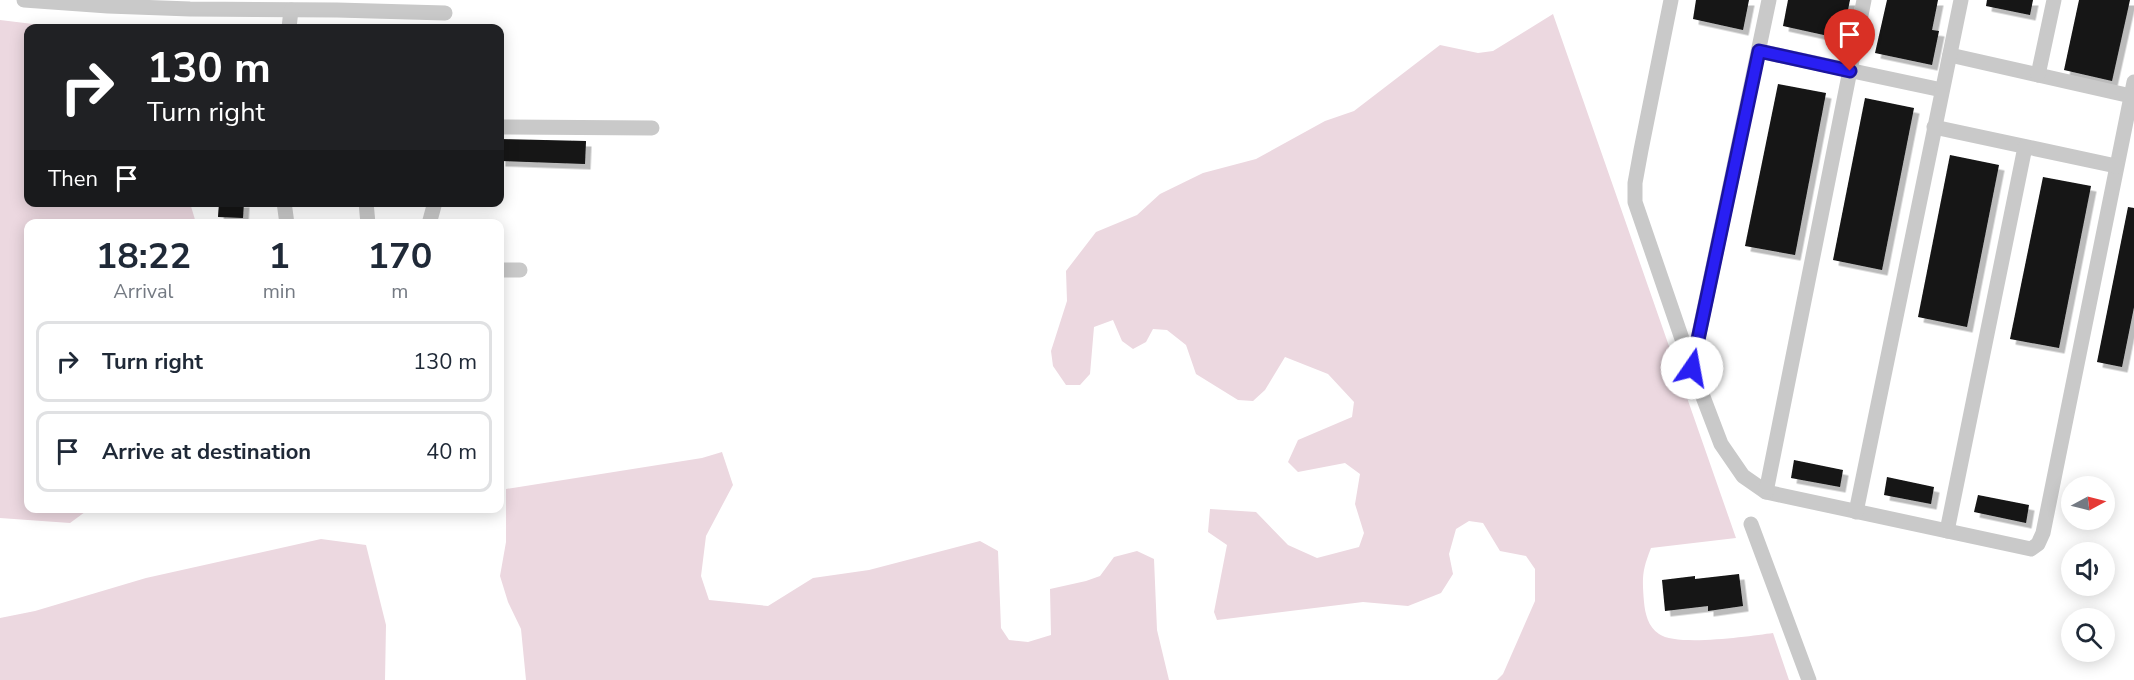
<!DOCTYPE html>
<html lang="en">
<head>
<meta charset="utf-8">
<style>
	:root { --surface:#fff; --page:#f6f6f7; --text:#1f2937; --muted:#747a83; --line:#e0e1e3 }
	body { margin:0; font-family:"Nunito Sans",sans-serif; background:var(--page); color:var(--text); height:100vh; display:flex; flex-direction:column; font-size:22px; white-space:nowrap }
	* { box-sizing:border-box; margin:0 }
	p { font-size:20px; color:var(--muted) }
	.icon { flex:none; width:33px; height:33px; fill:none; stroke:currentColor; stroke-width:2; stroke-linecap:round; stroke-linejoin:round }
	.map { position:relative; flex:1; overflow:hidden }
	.side { position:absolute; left:24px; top:219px; width:480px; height:294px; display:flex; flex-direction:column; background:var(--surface); border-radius:12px; box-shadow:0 3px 15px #0003 }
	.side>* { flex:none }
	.banner { position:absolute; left:24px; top:24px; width:480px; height:183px; border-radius:12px; box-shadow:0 3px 15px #0003; background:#202124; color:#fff; overflow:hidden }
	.needle { width:39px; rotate:83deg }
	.buttons { position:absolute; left:2061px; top:476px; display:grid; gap:12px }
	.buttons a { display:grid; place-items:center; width:54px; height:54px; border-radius:50%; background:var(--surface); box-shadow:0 3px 15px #0003; font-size:30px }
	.pin { position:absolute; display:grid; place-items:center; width:51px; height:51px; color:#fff; margin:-62px -26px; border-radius:50% 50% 50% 0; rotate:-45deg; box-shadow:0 0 6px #0007 }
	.pin .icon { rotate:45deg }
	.me { position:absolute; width:66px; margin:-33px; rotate:12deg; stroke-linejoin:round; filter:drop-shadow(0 0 4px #0008) }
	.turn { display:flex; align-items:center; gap:21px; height:126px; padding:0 24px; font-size:27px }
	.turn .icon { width:78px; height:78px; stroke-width:2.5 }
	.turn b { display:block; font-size:42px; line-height:51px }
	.then { display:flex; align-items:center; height:57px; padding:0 24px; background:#0003; gap:12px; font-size:22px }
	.eta { display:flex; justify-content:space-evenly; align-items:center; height:102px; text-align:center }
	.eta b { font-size:36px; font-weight:700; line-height:42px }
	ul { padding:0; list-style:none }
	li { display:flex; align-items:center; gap:18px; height:81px; margin:0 12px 9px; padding:0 12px; border:3px solid var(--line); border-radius:12px }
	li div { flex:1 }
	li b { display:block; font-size:22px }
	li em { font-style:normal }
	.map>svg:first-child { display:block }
</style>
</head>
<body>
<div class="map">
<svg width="2134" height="680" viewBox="0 0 2134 680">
	<defs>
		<filter id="shadow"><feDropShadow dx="5.5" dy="5.5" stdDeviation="0" flood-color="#0004"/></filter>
	</defs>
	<rect width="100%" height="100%" fill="#fff"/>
	<g fill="#ecd8e0">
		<path d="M1553 14 1736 538 1651 548C1642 571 1642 577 1644 602 1645 613 1648 627 1659 634 1677 647 1750 636 1773 633L1789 680H1497L1503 674 1535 601V569L1526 556 1500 551 1483 523 1469 521 1456 529 1449 554 1453 574 1441 593 1408 606 1363 602 1217 620 1214 612 1227 545 1208 532 1210 509 1256 512 1288 545 1317 558 1359 547 1364 533 1355 504 1360 474 1345 463 1298 472 1288 462 1298 440 1352 417 1354 402 1328 374 1285 357 1265 390 1253 401 1238 400 1196 374 1186 345 1167 330 1153 329 1146 342 1133 349 1122 341 1113 320 1094 327 1090 374 1080 385H1066L1053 366 1051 351 1067 301 1066 271 1096 232 1137 215 1160 194 1203 173 1256 159 1325 121 1354 111 1440 45 1478 53 1493 51Z"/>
		<polygon points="0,20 66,28 28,28 28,202 190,203 196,223 28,224 28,508 89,509 70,523 0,518"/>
		<polygon points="722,452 733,485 706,536 701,576 709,600 768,606 813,578 869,570 980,541 998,551 1001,628 1009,640 1028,642 1051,635 1050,589 1086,581 1100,576 1114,557 1137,551 1154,559 1157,630 1169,680 526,680 521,629 508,602 500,576 506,542 506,489 702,458"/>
		<polygon points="321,539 366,545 386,625 385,680 0,680 0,618 35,611 146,578"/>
	</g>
	<g fill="#131313" filter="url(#shadow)">
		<polygon points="1696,0 1749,0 1743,30 1693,19"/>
		<polygon points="1788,0 1850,0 1842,39 1783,26"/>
		<polygon points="1887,0 1938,0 1932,30 1939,31 1932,65 1875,53"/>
		<polygon points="1987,0 2033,0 2030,15 1986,6"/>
		<polygon points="2079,0 2130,0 2112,81 2064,70"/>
		<polygon points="1778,84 1826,93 1795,255 1745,246"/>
		<polygon points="1865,98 1914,108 1882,270 1833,260"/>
		<polygon points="500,139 586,141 585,164 500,161"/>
		<polygon points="1950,155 1999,165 1967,327 1918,317"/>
		<polygon points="2043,177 2091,186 2059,348 2010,339"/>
		<polygon points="219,202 244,202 243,218 218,217"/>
		<polygon points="2128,207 2134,208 2134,307 2122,367 2097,362"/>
		<polygon points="1794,460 1843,470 1840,487 1791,478"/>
		<polygon points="1887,477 1934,487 1931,504 1884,495"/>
		<polygon points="1978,495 2029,505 2026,523 1974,512"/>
		<polygon points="1739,574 1743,606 1708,611 1708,606 1665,611 1662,580 1695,576 1695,579"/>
	</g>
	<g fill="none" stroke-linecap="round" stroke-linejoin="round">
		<g stroke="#c9c9c9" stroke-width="15">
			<polyline points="24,0 108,6 190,9 337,10 445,13"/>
			<polyline points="1671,0 1641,150 1635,183 1635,202 1692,368 1721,444 1743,476 1766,492 2031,549 2038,544 2043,533 2134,82"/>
			<polyline points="289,28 291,10"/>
			<polyline points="1759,51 1942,90"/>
			<polyline points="1950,55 2131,96"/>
			<polyline points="2038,75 2054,0"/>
			<polyline points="500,127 652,128"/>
			<polyline points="1934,127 2116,166"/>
			<polyline points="284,202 287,224"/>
			<polyline points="366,202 368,224"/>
			<polyline points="429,224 435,202"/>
			<polyline points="500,270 520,270"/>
			<polyline points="1692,367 1769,0"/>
			<polyline points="1766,492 1864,0"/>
			<polyline points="1856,512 1961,0"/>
			<polyline points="1751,524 1809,680"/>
			<polyline points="1947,531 2025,147"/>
		</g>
	</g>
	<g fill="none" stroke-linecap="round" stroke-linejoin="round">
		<defs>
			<polyline id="route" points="1692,368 1759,51 1850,71"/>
		</defs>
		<use href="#route" stroke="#1b149e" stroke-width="15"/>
		<use href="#route" stroke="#291ff3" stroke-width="10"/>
	</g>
</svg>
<div class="buttons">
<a><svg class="needle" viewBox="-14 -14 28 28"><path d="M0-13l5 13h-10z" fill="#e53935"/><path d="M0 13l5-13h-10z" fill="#747a83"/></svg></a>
<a><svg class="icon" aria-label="sound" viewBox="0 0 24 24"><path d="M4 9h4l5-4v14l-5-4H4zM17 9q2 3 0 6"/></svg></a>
<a><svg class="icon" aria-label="search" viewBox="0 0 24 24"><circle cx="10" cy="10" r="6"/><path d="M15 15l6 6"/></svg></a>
</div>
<div class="pin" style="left:1850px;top:71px;background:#d93025"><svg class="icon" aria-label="arrive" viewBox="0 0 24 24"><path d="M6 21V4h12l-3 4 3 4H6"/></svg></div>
<svg class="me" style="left:1692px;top:368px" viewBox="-20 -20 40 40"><circle r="19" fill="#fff"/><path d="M0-13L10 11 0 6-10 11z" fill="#291ff3"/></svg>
<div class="banner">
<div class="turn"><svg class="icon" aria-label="right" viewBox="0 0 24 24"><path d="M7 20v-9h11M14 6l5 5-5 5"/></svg><div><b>130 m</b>Turn right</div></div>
<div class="then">Then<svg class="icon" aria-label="arrive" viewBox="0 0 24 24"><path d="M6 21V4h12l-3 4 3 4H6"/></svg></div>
</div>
<section class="side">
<div class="eta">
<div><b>18:22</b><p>Arrival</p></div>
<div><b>1</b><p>min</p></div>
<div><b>170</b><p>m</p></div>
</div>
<ul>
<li><svg class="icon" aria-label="right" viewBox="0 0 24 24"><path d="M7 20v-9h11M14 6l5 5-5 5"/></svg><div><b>Turn right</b></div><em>130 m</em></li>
<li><svg class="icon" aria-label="arrive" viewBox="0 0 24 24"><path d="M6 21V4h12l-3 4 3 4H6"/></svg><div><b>Arrive at destination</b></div><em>40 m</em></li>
</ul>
</section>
</div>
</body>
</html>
